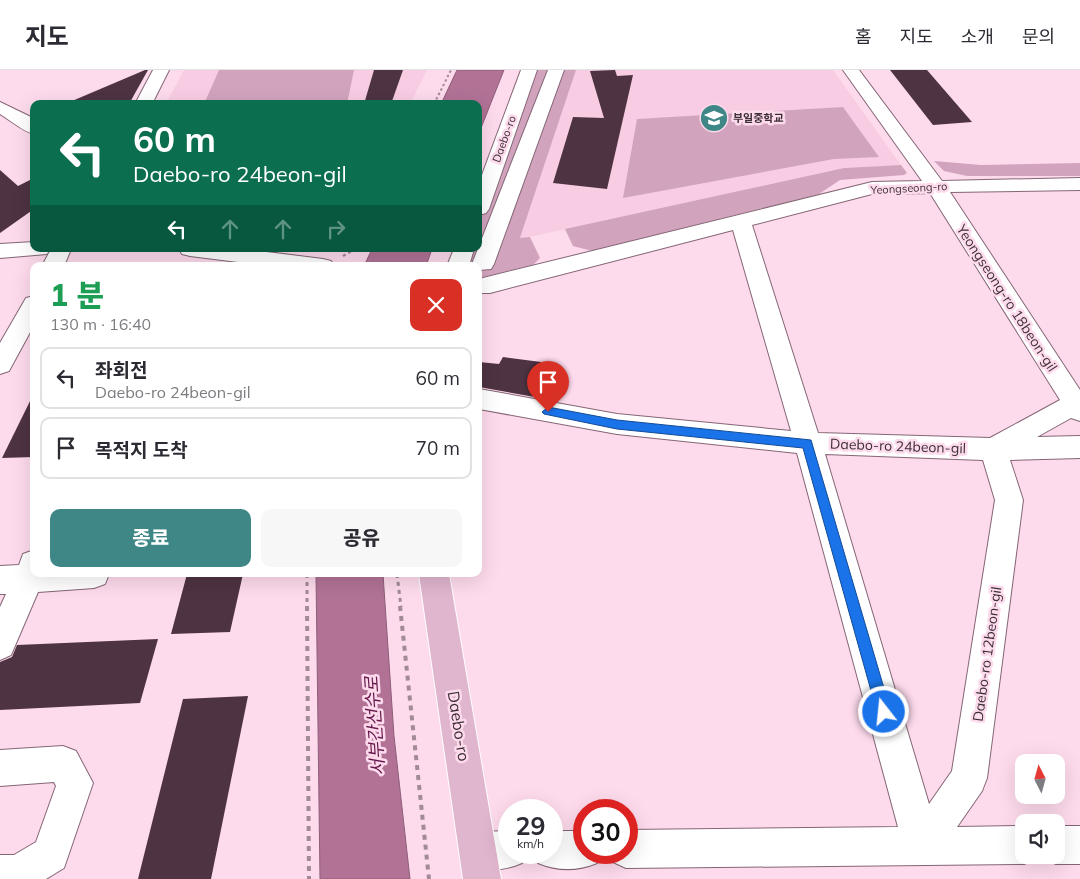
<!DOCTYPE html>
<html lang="ko">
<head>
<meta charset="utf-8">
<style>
	:root { --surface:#fff; --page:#f7f7f7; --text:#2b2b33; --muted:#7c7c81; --line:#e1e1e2; --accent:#3f8787 }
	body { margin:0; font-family:Mulish,"Noto Sans KR",sans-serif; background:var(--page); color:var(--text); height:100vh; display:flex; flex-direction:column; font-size:19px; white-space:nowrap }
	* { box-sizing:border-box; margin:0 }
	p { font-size:16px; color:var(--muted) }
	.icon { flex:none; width:28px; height:28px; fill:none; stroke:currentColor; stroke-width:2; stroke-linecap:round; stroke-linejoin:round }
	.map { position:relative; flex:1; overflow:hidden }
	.details { position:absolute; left:30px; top:192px; width:452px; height:315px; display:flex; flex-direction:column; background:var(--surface); border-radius:10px; box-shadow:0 5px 20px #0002 }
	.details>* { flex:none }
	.banner { position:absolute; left:30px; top:30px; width:452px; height:152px; border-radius:10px; box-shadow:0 5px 20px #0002; background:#0b6e4f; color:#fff; overflow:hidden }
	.needle { width:32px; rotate:354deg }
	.buttons { position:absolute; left:1015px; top:684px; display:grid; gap:10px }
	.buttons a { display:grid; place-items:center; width:50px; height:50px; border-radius:10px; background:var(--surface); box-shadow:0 5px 20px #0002; font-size:25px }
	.speed { position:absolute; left:498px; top:729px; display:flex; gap:10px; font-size:25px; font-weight:700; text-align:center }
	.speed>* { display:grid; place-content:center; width:65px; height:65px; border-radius:50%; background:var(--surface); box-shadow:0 5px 20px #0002; line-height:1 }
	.speed small { font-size:12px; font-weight:400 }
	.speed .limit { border:8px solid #d22; background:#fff; color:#111 }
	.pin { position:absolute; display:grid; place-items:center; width:42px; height:42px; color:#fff; margin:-51px -21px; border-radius:50% 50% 50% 0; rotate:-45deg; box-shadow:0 0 5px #0007 }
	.pin .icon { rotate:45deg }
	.me { position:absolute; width:55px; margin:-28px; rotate:344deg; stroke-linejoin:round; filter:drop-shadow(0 0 4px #0008) }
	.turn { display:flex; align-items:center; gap:18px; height:105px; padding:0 20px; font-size:22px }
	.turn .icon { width:65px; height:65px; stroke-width:2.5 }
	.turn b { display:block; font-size:35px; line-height:42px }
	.lanes { display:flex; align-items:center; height:48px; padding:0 20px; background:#0003; justify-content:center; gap:25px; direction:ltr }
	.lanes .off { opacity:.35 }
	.round { display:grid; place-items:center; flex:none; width:52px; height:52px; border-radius:10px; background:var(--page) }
	.overview { display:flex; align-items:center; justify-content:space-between; height:85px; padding:0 20px }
	h1 { font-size:30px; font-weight:800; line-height:38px; color:#1e9e55 }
	.primary-button { display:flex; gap:10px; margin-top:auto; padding:10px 20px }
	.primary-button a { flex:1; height:58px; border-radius:10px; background:var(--accent); color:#fff; font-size:20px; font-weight:800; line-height:58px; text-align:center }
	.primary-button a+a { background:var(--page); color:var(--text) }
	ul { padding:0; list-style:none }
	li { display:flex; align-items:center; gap:15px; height:62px; margin:0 10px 8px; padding:0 10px; border:2px solid var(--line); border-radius:10px }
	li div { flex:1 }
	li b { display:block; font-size:19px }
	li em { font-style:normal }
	header { display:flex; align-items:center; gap:30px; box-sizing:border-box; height:70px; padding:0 25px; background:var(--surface); border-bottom:1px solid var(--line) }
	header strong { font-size:24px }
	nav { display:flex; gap:28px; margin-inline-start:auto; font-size:18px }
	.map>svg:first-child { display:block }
</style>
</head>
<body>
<header>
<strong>지도</strong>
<nav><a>홈</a><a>지도</a><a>소개</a><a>문의</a></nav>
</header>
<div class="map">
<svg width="1080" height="809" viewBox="0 0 1080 809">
	<rect width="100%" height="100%" fill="#fddaec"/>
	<g fill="#f8cde4">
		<polygon points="184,0 427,0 410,34 166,34"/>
		<polygon points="576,0 833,0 901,95 844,98 520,169"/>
	</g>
	<g fill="#d2a3bd">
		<polygon points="219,0 354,0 347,34 204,34"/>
		<polygon points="537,0 576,0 520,168 530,167 540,188 533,195 479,208 479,196 462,196 468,179 479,179 479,152"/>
		<polygon points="843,37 879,87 834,89 623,128 637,49"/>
		<polygon points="934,91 981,95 1080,93 1080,106 967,106 944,101"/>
		<polygon points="901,95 907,103 904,105 840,110 819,124 592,181 573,176 565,159 844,98"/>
	</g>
	<g fill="#b17296" stroke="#8e5e79">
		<polygon points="457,0 504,0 479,63 479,34 441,34"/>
		<polygon points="372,179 432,179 426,196 364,196"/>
		<polygon points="316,504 383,504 394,666 410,809 320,809"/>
	</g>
	<g fill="#4e3342">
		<polygon points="145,0 148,0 129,34 65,34"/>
		<polygon points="374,0 403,0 391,34 364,34"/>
		<polygon points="615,0 617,6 633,5 607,119 553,113 573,47 604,48 590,1"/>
		<polygon points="890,0 927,0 972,52 933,55"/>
		<polygon points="0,100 18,116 34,108 34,139 0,163"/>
		<polygon points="503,287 541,292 540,328 479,317 479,292 499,294"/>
		<polygon points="34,323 34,387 2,388"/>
		<polygon points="187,504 243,504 230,562 171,564"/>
		<polygon points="158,569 140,633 0,640 0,592 12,587 17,575"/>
		<polygon points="248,626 211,809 138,809 183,629"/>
	</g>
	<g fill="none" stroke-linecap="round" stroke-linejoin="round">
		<defs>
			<g id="minor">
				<polygon points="153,0 169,0 152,34 135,34"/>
				<polygon points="521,0 537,0 489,139 486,143 479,145 479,113"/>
				<polygon points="548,0 564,0 494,194 491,199 479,200 479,196 472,194"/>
				<path d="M843 0H859L942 111 1080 108V120L950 122 1080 320V351L1071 348 1037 367 1080 366V388L1010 390 1023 430 987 708 982 721 957 757 1024 756V785H1039L1037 788 1024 794 626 798 613 792 608 782H626V760L898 757 797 383 617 364 479 339V319L617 344 791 361 733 160 490 223H479V209L872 112 922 111ZM930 123 1060 330 990 368 818 363 752 155 872 124ZM825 384 983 390 995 430 952 701 929 734Z"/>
				<path d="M0 32 33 48 34 64C24 62 10 50 0 44Z"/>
				<polygon points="34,172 34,179 50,179 47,184 0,188 0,174"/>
				<polygon points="51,179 71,179 64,196 42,196"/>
				<polygon points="179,179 243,179 323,189 331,191 334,196 270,196 190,186 182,184"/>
				<polygon points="454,179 474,179 469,196 447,196"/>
				<polygon points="34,226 34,255 9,301 0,304 0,273 26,228"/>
				<polygon points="34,480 34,504 109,504 105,514 94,518 38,522 11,585 0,590 0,537 6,524 0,524 0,496 19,495 23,484"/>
				<polygon points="63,676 76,681 93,713 64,798 46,809 0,809 0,785 14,785 36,772 56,716 54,712 0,716 0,680"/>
				<polygon points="1056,756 1080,756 1080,794 1056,794 1043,788 1041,785 1056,785"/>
				<path d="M509 761V782H527L522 793C504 801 484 802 466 794L460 781 466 768 479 762Z"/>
				<path d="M551 761H584V782H602L597 793C578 801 557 801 538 793L533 782H551Z"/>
			</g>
			<polygon id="major" points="419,504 449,504 501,809 463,809"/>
		</defs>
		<use href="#minor" stroke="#846676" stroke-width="2"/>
		<use href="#major" stroke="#fff" stroke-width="2"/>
		<polyline stroke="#a28a96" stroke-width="2" stroke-dasharray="2.5 2.5" stroke-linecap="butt" points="434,34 451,0"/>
		<polyline stroke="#a28a96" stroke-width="2.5" stroke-dasharray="3 3" stroke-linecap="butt" points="343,186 355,179"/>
		<g stroke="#a28a96" stroke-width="3" stroke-dasharray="4 4" stroke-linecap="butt">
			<polyline points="307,504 307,537"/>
			<polyline points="397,504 401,537"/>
		</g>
		<g stroke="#a28a96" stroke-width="4" stroke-dasharray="5 5" stroke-linecap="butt">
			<polyline points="307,536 309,809"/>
			<polyline points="400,536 429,809"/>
		</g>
		<use href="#minor" fill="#fff" fill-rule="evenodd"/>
		<use href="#major" fill="#e0b5ce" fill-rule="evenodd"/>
	</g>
	<polygon fill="#1a73e8" stroke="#114b97" points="548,337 617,350 811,370 891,642 889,647 884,649 879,647 877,642 803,378 617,359 544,344 542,342"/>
	<defs>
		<symbol id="school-disc" viewBox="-11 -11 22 22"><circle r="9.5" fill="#3f8787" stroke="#fddaec"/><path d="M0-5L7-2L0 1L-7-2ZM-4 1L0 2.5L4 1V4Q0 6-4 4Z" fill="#fff"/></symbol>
	</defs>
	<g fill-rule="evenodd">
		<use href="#school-disc" x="698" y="32" width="32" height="32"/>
	</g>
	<g text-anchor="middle" stroke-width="5" stroke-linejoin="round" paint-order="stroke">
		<g font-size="11" font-weight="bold" fill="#3c2f36" stroke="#fddaec" text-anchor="start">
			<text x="733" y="52">부일중학교</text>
		</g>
		<g font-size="11" fill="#3c2f36" stroke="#fddaec">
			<text transform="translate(504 69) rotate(-70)" y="4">Daebo-ro</text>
			<text transform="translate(909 118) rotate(-3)" y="4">Yeongseong-ro</text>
		</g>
		<g font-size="14" fill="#3c2f36" stroke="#fddaec">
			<text transform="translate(1007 228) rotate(57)" y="5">Yeongseong-ro 18beon-gil</text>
			<text transform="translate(898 376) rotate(2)" y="5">Daebo-ro 24beon-gil</text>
			<text transform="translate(987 584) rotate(-82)" y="5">Daebo-ro 12beon-gil</text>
		</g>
		<g font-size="16" fill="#3c2f36" stroke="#fddaec">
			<text transform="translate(459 656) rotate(81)" y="6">Daebo-ro</text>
		</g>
		<g font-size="18" font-style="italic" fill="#66194c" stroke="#fddaec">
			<text transform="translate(375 656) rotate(-94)" y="6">서부간선수로</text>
		</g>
	</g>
</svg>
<div class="buttons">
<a><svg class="needle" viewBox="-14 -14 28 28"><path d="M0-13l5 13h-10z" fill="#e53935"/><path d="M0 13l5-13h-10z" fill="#7c7c81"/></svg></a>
<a><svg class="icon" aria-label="sound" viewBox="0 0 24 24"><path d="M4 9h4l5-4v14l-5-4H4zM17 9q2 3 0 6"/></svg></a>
</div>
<div class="speed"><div>29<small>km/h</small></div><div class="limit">30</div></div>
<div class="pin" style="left:548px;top:342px;background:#d93025"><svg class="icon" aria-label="arrive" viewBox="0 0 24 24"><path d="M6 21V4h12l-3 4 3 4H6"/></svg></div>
<svg class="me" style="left:884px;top:642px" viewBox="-20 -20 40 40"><circle r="17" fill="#1a73e8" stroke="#fff" stroke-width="3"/><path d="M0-11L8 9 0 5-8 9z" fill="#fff"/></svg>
<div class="banner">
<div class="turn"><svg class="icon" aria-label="left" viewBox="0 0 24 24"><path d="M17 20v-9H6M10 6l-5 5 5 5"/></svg><div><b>60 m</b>Daebo-ro 24beon-gil</div></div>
<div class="lanes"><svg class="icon" aria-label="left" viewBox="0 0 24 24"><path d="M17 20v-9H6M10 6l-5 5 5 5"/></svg><svg class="icon off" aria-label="ahead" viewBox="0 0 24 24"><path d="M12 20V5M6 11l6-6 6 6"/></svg><svg class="icon off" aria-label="ahead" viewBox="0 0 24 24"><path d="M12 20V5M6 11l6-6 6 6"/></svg><svg class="icon off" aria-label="right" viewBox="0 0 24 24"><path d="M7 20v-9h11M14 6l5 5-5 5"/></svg></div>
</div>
<section class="details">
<div class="overview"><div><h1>1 분</h1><p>130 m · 16:40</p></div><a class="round" style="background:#d93025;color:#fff"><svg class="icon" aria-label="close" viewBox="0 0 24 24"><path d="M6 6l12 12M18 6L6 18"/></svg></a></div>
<ul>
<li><svg class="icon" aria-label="left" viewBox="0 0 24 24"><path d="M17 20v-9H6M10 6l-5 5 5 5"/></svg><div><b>좌회전</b><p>Daebo-ro 24beon-gil</p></div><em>60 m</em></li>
<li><svg class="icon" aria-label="arrive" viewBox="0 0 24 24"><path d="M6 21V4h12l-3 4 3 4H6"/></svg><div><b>목적지 도착</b></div><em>70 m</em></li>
</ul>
<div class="primary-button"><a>종료</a><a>공유</a></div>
</section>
</div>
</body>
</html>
